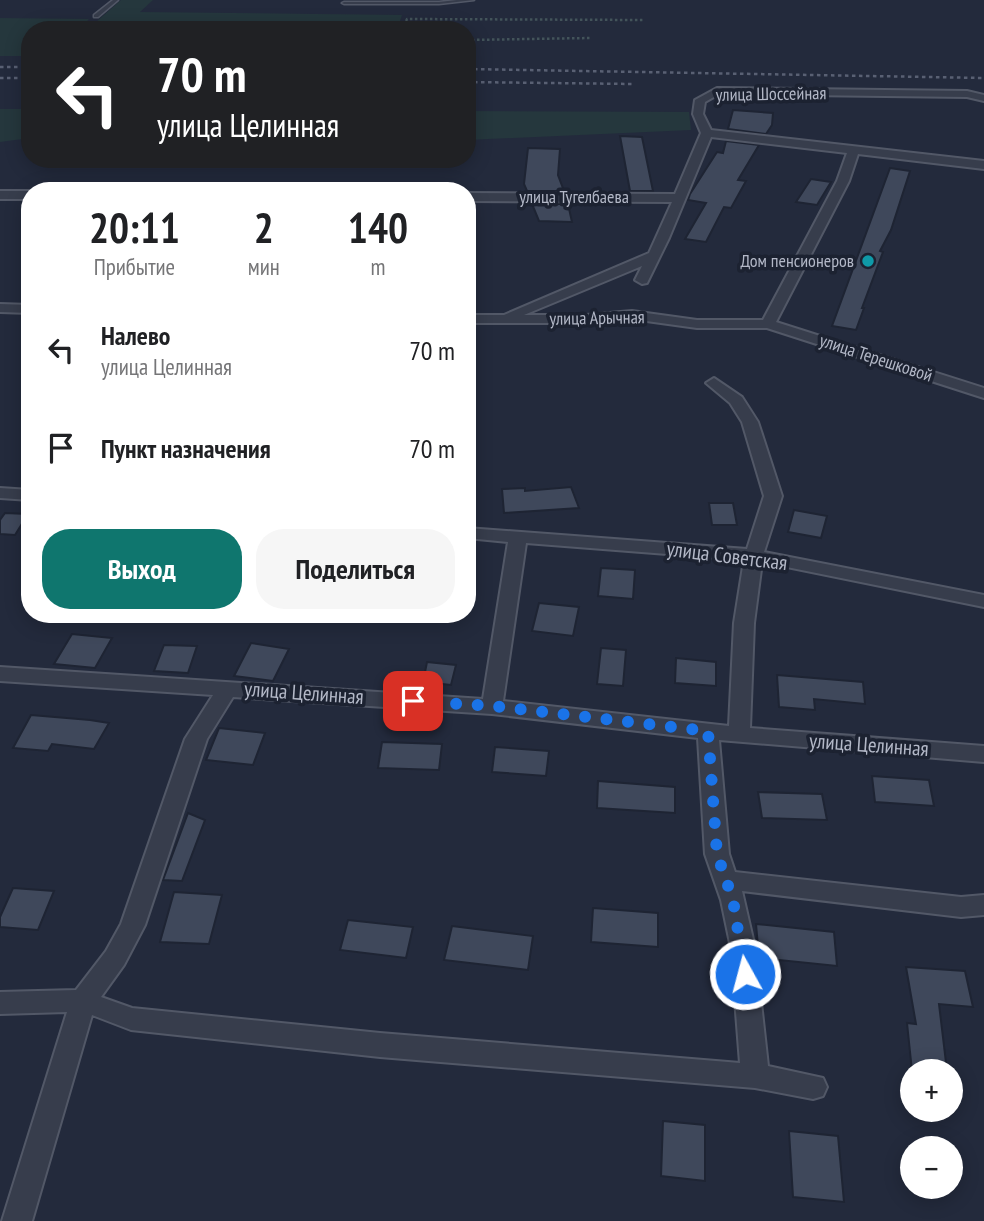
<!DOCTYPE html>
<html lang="ru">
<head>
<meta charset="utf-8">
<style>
	:root { --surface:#fff; --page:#f6f6f6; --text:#202124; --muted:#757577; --accent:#0f766e }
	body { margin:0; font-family:"PT Sans Narrow",sans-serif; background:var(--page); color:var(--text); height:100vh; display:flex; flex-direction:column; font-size:26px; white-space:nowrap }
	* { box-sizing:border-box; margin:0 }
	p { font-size:23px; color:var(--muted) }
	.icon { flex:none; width:38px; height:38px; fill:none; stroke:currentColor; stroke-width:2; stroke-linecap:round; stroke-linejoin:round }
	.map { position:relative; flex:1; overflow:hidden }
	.sheet { position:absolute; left:21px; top:182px; width:455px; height:441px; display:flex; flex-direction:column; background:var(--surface); border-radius:28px; box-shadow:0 4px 18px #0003 }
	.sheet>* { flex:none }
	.top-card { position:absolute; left:21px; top:21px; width:455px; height:147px; border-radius:28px; box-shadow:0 4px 18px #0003; background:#202124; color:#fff; overflow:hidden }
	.fabs { position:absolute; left:900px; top:1059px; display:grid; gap:14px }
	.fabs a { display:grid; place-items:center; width:63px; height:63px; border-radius:50%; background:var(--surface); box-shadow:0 4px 18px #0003; font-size:35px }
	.pin { position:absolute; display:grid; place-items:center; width:60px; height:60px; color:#fff; margin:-30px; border-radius:14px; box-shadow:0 4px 10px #0006 }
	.me { position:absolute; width:77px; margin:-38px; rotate:353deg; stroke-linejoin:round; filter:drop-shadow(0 0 5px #0008) }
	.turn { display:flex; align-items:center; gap:24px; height:147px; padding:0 21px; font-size:32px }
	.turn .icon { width:91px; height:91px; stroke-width:2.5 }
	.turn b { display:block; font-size:49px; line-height:60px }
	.eta { display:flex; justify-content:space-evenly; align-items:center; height:119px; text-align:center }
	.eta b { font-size:42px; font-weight:600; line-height:49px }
	.primary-button { display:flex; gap:14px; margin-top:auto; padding:14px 21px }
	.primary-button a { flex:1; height:80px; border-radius:28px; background:var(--accent); color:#fff; font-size:28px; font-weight:600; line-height:80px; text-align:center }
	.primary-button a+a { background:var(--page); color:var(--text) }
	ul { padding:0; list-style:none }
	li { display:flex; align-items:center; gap:21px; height:98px; padding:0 21px }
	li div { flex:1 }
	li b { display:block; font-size:26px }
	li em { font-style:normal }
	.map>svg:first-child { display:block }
</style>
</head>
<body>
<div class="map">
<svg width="984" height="1221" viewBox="0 0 984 1221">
	<rect width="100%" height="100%" fill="#232a3c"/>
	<g fill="#25373d">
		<polygon points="121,0 153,0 140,12 402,15 397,30 87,30"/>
		<polygon points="0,18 89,19 78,30 30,30 30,56 0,56"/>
		<polygon points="0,109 30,109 30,138 0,142"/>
		<polygon points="467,111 689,112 691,130 467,140"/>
	</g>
	<g fill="#3f485b" stroke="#1e2433" stroke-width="2">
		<polygon points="733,110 773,113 772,125 766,134 728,129"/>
		<polygon points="620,136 642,137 653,191 630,191"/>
		<polygon points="726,141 759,145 738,180 746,181 731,208 724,207 706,242 685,239 706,203 688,200 690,194 717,152 723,153"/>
		<polygon points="528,148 560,149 558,175 564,191 527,191 524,184"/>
		<polygon points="890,168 910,171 891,230 880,251 883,252 862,308 864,308 856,330 832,326"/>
		<polygon points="811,179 831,182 817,205 796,202"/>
		<polygon points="532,204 568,204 572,222 539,221"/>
		<polygon points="571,487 579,508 504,513 502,489 525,488 525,491"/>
		<polygon points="709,503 733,503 737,525 712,525"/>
		<polygon points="794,510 827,516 821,538 788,532"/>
		<polygon points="5,513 28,514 15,535 0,534 0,520"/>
		<polygon points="601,568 635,570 633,599 598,596"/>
		<polygon points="539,603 579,607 573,636 532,631"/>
		<polygon points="72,634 112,638 95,668 54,664"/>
		<polygon points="251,643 289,649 273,681 234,676"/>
		<polygon points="164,645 197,646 188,673 154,671"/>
		<polygon points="601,648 626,650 623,686 597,684"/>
		<polygon points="676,658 716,662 716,686 675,683"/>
		<polygon points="427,662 456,665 451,685 423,682"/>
		<polygon points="777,675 863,682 865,704 814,699 815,710 779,707"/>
		<polygon points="31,715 90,720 109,723 94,749 52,744 48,751 13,748"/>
		<polygon points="219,728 265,733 253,765 206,760"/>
		<polygon points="382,742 442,744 439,770 378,768"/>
		<polygon points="495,747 549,751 546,776 492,772"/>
		<polygon points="872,776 929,780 934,806 875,802"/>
		<polygon points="598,781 675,787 675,813 597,808"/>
		<polygon points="758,792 822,794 827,820 762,818"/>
		<polygon points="188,813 205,820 182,881 163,880"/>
		<polygon points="13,888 54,891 38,930 0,927 0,917"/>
		<polygon points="174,892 222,895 209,944 160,942"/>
		<polygon points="593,908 658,913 658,947 591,942"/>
		<polygon points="348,920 413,927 406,958 340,950"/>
		<polygon points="756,924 834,932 837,966 759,958"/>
		<polygon points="452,926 533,936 528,970 444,960"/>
		<polygon points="906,967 965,971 973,1007 939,1004 947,1071 912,1071 907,1023 916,1024"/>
		<polygon points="663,1121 705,1125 705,1181 661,1176"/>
		<polygon points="789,1131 838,1136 844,1202 793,1197"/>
	</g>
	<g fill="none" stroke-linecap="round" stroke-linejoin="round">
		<defs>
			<g id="lane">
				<polygon points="113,0 118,0 98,17 94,17 94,15"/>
				<polygon points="457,0 474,0 439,4 344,4 342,3 344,2 439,2"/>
			</g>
			<g id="street">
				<path d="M717 88 967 91 984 95V101L967 97 719 94 705 102 703 114 711 130 984 161V169L858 154 849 181 776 322 984 388V398L767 328H697L632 319 586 323H467V315H504L649 253 672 202 467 201V193L675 194 701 133 693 114 695 100ZM711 137 847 153 837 181 763 320H697L632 311 586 315H524L642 266 635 280 642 284 647 283 669 238Z"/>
				<rect x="0" y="191" width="30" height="8"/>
				<polygon points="0,304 30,305 30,313 0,312"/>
				<path d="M714 378 742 397 758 422 782 496 764 552 984 595V607L762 562 754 623 750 728 984 746V762L719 740 729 854 735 872 961 897 984 895V915L961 917 742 891 755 948 768 1066 823 1078 827 1087 823 1096 813 1099 755 1088 380 1057 131 1030 92 1015 32 1221H2L67 1012 0 1014V992L76 990 106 951 121 924 185 739 213 695 0 681V667L483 699 508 542 467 538V528L747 549 764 496 742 422 730 403 706 383ZM526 543 744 560 734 623 729 726 503 701ZM233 697 492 714 698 738 705 854 721 900 731 948 740 1063 380 1033 132 1008 101 997 124 965 145 925 207 739Z"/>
				<polygon points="0,488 30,490 30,500 0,498"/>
			</g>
		</defs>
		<use href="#lane" stroke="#525867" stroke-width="3"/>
		<use href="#street" stroke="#525867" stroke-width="4"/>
		<g stroke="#43545a" stroke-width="2.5" stroke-dasharray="2.5 2.5" stroke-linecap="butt">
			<polyline points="402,30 407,19 644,20"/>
			<polyline points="467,40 590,38"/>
		</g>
		<use href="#lane" fill="#373d4c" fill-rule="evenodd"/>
		<use href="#street" fill="#373d4c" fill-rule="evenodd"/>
		<g stroke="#596073" stroke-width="2.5" stroke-dasharray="3.5 3.5" stroke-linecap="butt">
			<polyline points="0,67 30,67"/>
			<polyline points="467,69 984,78"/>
			<polyline points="0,78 30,78"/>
			<polyline points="467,82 634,84"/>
		</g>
	</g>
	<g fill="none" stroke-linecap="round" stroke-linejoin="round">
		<polyline stroke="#1a73e8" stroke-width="12" stroke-dasharray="0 21.6" points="413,701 492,706 708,731 717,854 733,900 745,974"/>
	</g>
	<circle fill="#0f9aa8" stroke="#1c2231" stroke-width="2.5" cx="868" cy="261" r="7"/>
	<g text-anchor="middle" stroke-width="7" stroke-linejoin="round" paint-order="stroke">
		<g font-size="18" fill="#b3b8c7" stroke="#1c2231">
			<text transform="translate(771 94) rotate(-1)" y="6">улица Шоссейная</text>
			<text x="574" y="203">улица Тугелбаева</text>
			<text transform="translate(597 318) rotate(-1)" y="6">улица Арычная</text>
			<text transform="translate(876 358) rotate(18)" y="6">улица Терешковой</text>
		</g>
		<g font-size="18" fill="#b3b8c7" stroke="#1c2231" text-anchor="end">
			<text x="854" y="267">Дом пенсионеров</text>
		</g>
		<g font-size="21" fill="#b3b8c7" stroke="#1c2231">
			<text transform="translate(727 556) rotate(7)" y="7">улица Советская</text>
			<text transform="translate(304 693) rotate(4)" y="7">улица Целинная</text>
			<text transform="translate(869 745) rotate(4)" y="7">улица Целинная</text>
		</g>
	</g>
</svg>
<div class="fabs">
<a>+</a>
<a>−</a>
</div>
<div class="pin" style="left:413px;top:701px;background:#d93025"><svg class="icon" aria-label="arrive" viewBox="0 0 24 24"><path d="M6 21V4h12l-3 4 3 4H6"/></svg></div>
<svg class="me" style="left:745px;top:974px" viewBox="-20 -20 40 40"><circle r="17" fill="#1a73e8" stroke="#fff" stroke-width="3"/><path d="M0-11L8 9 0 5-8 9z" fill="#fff"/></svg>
<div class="top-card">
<div class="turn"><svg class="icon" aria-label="left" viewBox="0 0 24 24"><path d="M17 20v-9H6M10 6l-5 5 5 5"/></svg><div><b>70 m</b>улица Целинная</div></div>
</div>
<section class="sheet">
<div class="eta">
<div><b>20:11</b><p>Прибытие</p></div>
<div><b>2</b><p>мин</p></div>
<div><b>140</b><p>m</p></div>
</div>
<ul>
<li><svg class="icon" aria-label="left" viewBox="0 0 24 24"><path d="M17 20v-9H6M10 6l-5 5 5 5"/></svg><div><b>Налево</b><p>улица Целинная</p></div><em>70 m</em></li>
<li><svg class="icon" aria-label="arrive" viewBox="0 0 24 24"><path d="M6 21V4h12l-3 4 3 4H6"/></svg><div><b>Пункт назначения</b></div><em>70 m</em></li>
</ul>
<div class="primary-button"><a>Выход</a><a>Поделиться</a></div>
</section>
</div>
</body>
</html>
